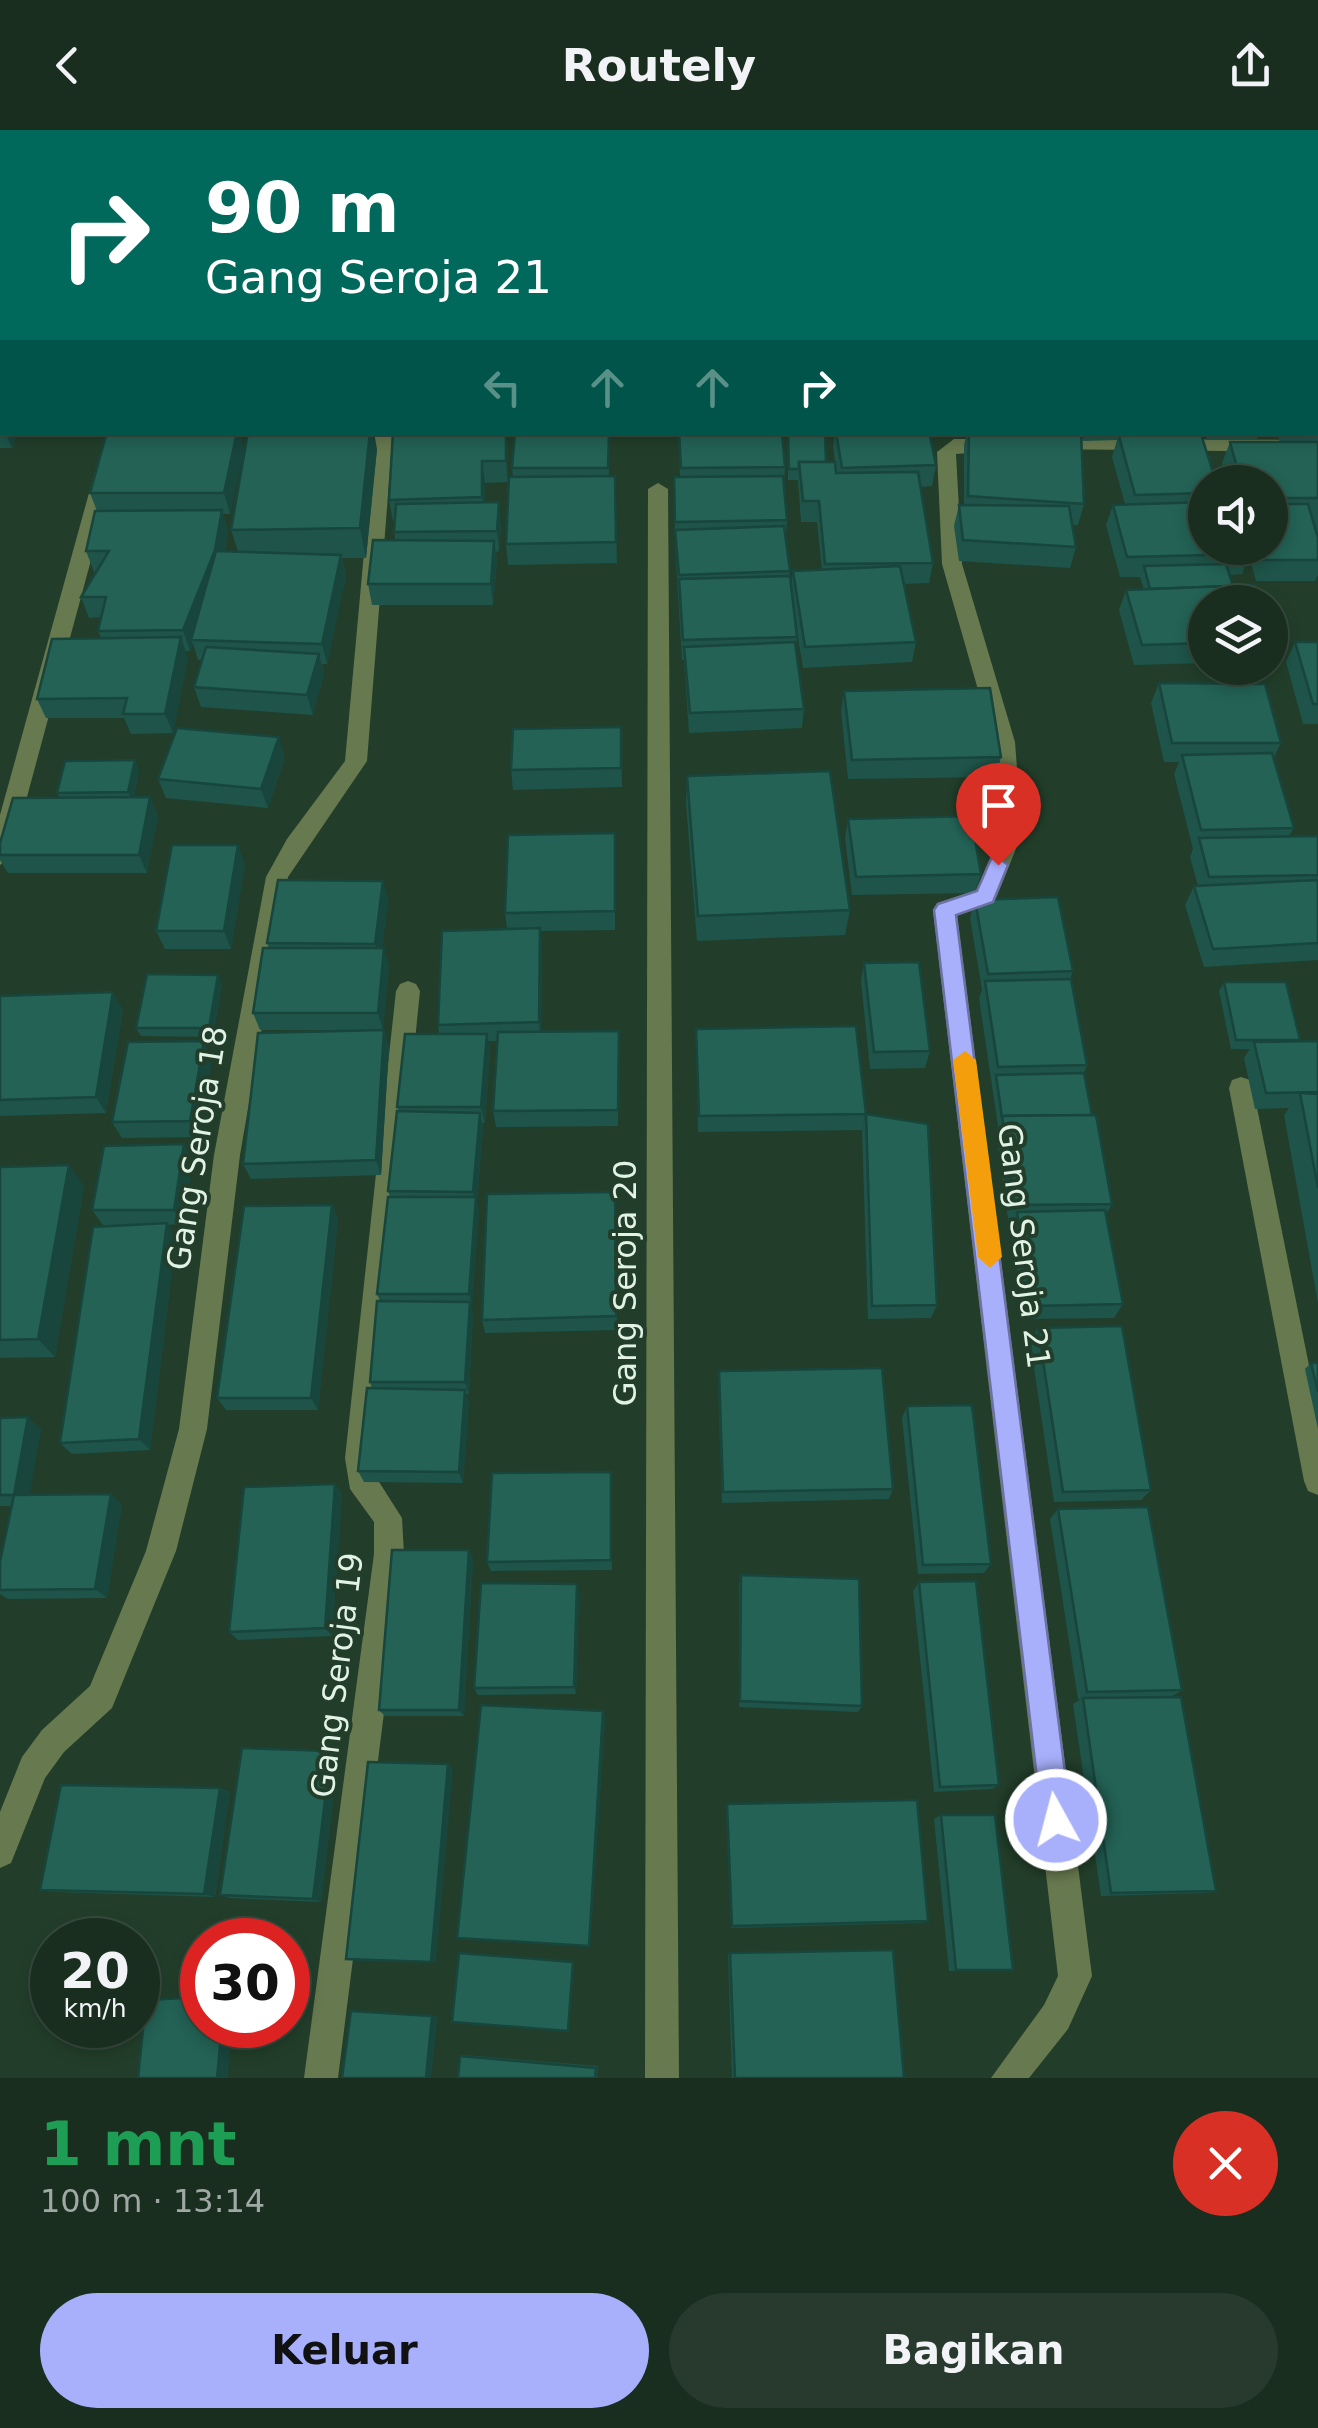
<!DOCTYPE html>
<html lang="id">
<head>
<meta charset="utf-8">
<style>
	:root { --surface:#1a2e20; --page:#273a2d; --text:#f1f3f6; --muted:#9fa8a5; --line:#384a3e; --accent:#a8b0fc }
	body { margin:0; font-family:"DejaVu Sans",sans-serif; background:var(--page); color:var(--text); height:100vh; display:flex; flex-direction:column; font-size:38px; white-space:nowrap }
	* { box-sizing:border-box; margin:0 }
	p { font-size:32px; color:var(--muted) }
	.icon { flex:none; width:55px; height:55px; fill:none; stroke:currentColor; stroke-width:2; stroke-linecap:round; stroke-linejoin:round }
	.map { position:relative; height:1948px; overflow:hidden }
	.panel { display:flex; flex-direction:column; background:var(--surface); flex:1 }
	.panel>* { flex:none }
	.banner { position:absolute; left:0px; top:0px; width:1320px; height:305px; box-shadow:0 5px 15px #0003,0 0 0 2px var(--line); background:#00695c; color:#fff; overflow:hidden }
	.buttons { position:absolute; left:1188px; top:335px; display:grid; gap:20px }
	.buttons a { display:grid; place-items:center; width:100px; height:100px; border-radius:50%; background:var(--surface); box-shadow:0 5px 15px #0003,0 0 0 2px var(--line); font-size:50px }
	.speed { position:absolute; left:30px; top:1788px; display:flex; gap:20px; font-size:50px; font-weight:700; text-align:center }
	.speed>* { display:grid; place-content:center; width:130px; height:130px; border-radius:50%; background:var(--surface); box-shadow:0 5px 15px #0003,0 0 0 2px var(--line); line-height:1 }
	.speed small { font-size:25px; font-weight:400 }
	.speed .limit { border:15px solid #d22; background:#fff; color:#111 }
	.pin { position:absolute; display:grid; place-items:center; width:85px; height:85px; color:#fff; margin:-102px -42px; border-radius:50% 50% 50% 0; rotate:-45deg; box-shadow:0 0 10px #0007 }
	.pin .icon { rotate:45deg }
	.me { position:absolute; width:110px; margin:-55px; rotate:353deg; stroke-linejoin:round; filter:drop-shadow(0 0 8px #0008) }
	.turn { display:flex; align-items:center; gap:35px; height:210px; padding:0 40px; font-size:45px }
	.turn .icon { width:130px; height:130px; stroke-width:2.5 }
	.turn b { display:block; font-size:70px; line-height:85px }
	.lanes { display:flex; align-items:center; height:95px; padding:0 40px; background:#0003; justify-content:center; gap:50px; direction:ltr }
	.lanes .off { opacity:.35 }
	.round { display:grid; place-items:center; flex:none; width:105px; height:105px; border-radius:52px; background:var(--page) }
	.head { display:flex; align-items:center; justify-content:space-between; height:170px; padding:0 40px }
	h1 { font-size:60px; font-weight:600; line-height:75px; color:#1e9e55 }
	.cta { display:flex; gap:20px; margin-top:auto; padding:20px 40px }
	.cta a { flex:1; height:115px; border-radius:60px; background:var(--accent); color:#111; font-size:40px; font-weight:600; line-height:115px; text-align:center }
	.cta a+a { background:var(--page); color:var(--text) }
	header { display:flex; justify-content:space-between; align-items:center; height:130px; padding:0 40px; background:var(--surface); font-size:45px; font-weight:600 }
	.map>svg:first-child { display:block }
</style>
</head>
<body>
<header><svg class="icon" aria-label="back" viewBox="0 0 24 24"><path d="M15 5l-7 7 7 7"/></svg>Routely<svg class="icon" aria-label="share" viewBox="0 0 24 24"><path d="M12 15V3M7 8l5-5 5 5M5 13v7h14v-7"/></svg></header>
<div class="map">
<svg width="1318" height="1948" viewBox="0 0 1318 1948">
	<rect width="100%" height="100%" fill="#223e2a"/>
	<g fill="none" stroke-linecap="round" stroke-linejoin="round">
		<g fill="#67794f" fill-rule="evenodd">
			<polygon points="375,302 393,302 367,631 288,747 240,1025 207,1299 176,1421 112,1578 64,1622 45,1648 11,1733 0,1738 0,1682 22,1627 42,1600 90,1556 146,1421 179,1299 214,1025 266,747 287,709 345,631"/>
			<polygon points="954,309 995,309 1004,315 995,321 956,324 962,434 1015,612 1022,704 994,773 957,785 1092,1846 1068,1899 1029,1948 991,1948 1044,1875 1058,1846 933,780 937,773 977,760 1000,704 993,612 942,434 937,322"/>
			<polygon points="1050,309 1318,310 1318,322 1043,319 1041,315"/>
			<polygon points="104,339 114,345 11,726 0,735 0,685 94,345"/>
			<polygon points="658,353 668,359 679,1948 645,1948 648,359"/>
			<polygon points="408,851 416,854 420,861 373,1328 374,1344 402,1388 404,1424 338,1948 304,1948 374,1424 374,1392 350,1359 345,1328 396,861 400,854"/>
			<polygon points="1241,947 1250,950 1253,958 1318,1280 1318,1365 1308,1361 1304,1351 1229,958 1232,950"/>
		</g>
	</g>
	<g fill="#1e5449">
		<rect x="640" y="0" width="103" height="2"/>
		<polygon points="770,0 864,0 863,2 770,2"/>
		<polygon points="867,0 1054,0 1053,2 867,2"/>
		<polygon points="1058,0 1134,0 1134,2 1059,2"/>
		<polygon points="1207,0 1318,0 1318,100 1318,2 1208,2"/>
		<polygon points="0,239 2,239 2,302 18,302 12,318 0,318"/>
		<polygon points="1318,239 1318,445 1315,451 1256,451 1249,426 1242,444 1229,445 1205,472 1205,533 1134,535 1119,480 1126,460 1144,459 1140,447 1120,447 1106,395 1113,375 1125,374 1112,327 1117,310 1083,311 1082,302 1178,302 1177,305 1205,352 1205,418 1270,418 1270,352 1227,352 1222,333 1230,312 1280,312 1276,302 1318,302"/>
		<polygon points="392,302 506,302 508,352 485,353 485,372 501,393 499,421 496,422 497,432 493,475 372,475 368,454 395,411 394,391 393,391 389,370"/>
		<polygon points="609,302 609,346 615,346 617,433 508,435 506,414 513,347 512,338"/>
		<polygon points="678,302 785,337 784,355 787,390 786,406 791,458 793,441 822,440 817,392 801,392 798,350 788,350 788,302 826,332 835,332 833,317 835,302 929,302 936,335 932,356 921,357 933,433 929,453 904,454 916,512 912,532 803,538 793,478 797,507 796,516 804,579 802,598 689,603 684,530 682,530 675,413 674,347 680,347"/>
		<polygon points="967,302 1081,302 1084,374 1078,395 1073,395 1076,417 1070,438 959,431 954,396 959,375 964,375 964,315"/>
		<polygon points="1204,302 1259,302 1257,310 1207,310"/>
		<polygon points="244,319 230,384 223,384 228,401 225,421 238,421 231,400 377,319 366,428 342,428 346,446 327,534 322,534 324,544 313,585 201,577 194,557 202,530 198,530 193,514 190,521 185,521 188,528 173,603 131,604 124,588 46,588 37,569 101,508 98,501 101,487 89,488 81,467 96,442 94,442 86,421 97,381 90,363"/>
		<polygon points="1295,512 1318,512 1318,594 1303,594 1286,532"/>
		<polygon points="1159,553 1281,613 1274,627 1294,698 1289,706 1318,706 1318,830 1204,837 1185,775 1194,756 1198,756 1190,727 1193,719 1174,644 1179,632 1164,632 1151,573"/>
		<polygon points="844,561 1001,627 996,647 848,649 841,581"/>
		<polygon points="621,597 622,657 513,660 511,640"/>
		<polygon points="285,627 268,678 166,668 158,649"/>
		<polygon points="139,640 134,667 150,667 158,686 147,743 8,743 0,730 0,713 60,668 57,663"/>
		<polygon points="687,646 850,780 845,805 697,811 686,673"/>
		<polygon points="848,689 981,744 975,763 852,765 845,708"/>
		<polygon points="615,722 615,800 540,801 542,816 541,901 619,901 618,996 496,997 493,981 498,911 488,911 490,921 485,993 482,993 483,999 477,1071 479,1082 471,1178 473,1185 469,1264 466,1264 469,1272 463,1353 364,1352 358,1341 372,1258 370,1252 380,1171 377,1164 390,1067 388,1061 399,981 397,977 439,904 438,895 507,799 505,783"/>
		<polygon points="245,734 231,819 165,819 156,801"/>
		<polygon points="383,751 388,770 382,818 389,836 383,900 389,917 381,1045 251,1049 243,1034 362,900 260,900 253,883 269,818 267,813"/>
		<polygon points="975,770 1073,841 1070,849 1087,935 1084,943 1112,1074 1106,1084 1123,1174 1114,1188 1025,1189 1010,1096 1014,1089 1008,1089 996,1002 998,996 979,868 982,860 970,788"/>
		<polygon points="864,833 930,921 925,938 870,939 861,851"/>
		<polygon points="1224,852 1299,911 1318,911 1318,1173 1284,985 1289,978 1255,979 1244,928 1250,919 1231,919 1219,861"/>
		<polygon points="222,854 213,907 141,906 136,898"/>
		<polygon points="0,866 123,880 106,983 0,986"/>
		<polygon points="696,899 866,984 862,1000 698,1002"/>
		<polygon points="212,928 199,1007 122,1008 112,992"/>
		<polygon points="866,984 937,1175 931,1188 868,1189 862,1000"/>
		<polygon points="193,1030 183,1094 167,1095 176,1108 150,1320 72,1324 60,1313 129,1095 103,1095 92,1080"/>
		<polygon points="0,1037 84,1056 55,1227 0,1228"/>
		<polygon points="615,1062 617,1200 485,1203 482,1190"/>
		<polygon points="332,1075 338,1090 318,1280 226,1280 217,1268"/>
		<polygon points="1038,1198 1151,1360 1141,1370 1054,1372 1030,1211"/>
		<polygon points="1311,1233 1318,1233 1318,1299 1305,1239"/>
		<polygon points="719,1241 893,1359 889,1369 722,1373 718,1253"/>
		<polygon points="907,1276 991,1434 984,1443 918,1444 902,1288"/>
		<polygon points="0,1288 41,1299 29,1365 122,1374 107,1468 8,1469 0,1464 0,1432 12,1376 0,1376"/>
		<polygon points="611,1342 612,1440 491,1441 487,1432"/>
		<polygon points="335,1354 342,1364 332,1506 238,1510 229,1502"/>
		<polygon points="1058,1379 1182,1560 1171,1567 1216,1761 1203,1763 1101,1766 1073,1574 1081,1569 1078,1569 1050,1389"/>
		<polygon points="469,1420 473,1429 464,1586 385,1586 379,1580"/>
		<polygon points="741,1445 862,1576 858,1582 739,1577 739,1454"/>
		<polygon points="919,1452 999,1655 992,1659 934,1662 913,1461"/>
		<polygon points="579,1462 576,1564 478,1565 474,1558"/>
		<polygon points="603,1581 605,1588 590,1817 457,1808"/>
		<polygon points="331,1621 338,1627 321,1772 230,1768 220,1765"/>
		<polygon points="220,1658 230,1662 215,1767 55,1762 40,1760"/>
		<polygon points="727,1674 928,1791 921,1793 731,1798 726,1678"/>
		<polygon points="941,1685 1004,1841 949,1841 934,1689"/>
		<polygon points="730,1823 904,1948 732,1948 728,1824"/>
		<polygon points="465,1925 598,1936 597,1948 460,1926"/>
	</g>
	<g fill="#18453c">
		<polygon points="5,302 18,302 12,318"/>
		<polygon points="237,302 240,302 244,319 230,384 224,363"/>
		<polygon points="370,302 374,302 377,319 366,428 360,398"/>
		<polygon points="506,302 508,315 508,352 506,331"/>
		<polygon points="482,331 485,353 485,388 482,367"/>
		<polygon points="499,372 501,393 499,421 497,401"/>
		<polygon points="222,380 228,401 222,440 191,510 193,514 190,521 183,500"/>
		<polygon points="494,411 497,432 493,475 491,454"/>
		<polygon points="341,425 346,446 327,534 322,514"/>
		<polygon points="181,507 188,528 173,603 165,584"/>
		<polygon points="319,524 324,544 313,585 307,565"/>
		<polygon points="279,607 285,627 268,678 261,659"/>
		<polygon points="135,630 139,640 133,672 128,662"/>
		<polygon points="150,667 158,686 147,743 139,725"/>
		<polygon points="238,715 245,734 231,819 224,801"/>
		<polygon points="383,751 388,770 380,832 375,814"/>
		<polygon points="540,798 542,816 541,910 539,892"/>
		<polygon points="384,818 389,836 383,900 378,883"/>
		<polygon points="218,845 222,854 213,907 209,898"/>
		<polygon points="113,862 123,880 106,983 96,967"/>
		<polygon points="384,900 389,917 381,1045 376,1030"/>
		<polygon points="487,904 490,921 485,993 481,977"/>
		<polygon points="204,911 212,928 199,1007 190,991"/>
		<polygon points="480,983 483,999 477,1071 479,1082 472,1178 469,1164 475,1074 473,1062"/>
		<polygon points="184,1014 193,1030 183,1094 174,1080"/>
		<polygon points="69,1035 84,1056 55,1227 38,1209"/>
		<polygon points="332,1075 338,1090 318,1280 311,1268"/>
		<polygon points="167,1093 176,1108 150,1320 139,1309"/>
		<polygon points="470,1172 473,1185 469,1264 465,1252"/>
		<polygon points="465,1260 469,1272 463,1353 459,1342"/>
		<polygon points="28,1287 41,1299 28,1375 14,1365"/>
		<polygon points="335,1354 342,1364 332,1506 325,1498"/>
		<polygon points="111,1364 122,1374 107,1468 95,1459"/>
		<polygon points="469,1420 473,1429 464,1586 459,1580"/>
		<polygon points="577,1454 579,1462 576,1564 574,1557"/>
		<polygon points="603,1581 605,1588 590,1817 589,1816"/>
		<polygon points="331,1621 338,1627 321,1772 313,1769"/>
		<polygon points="448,1634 453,1640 436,1833 431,1832"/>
		<polygon points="220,1658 230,1662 215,1767 204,1764"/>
		<polygon points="432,1886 438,1886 431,1948 426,1948"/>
		<polygon points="222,1895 232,1895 228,1948 217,1948"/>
	</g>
	<g fill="#236255" stroke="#18453c" stroke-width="2.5">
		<polygon points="245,0 462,0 462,2 244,2"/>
		<rect x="644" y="0" width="87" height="2"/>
		<polygon points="872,0 940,0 941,2 872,2"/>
		<polygon points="1243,0 1318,0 1318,23 1318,2 1243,2"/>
		<polygon points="0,250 2,251 2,297 0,297"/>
		<polygon points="107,302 237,302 224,363 90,363"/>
		<polygon points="248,302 370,302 360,398 231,400"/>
		<polygon points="393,302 506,302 506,331 482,331 482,367 389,370"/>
		<polygon points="515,302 609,302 608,338 512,338"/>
		<polygon points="679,302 782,302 785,337 681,338"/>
		<polygon points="788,302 825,302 826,332 799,332 799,339 789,339"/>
		<polygon points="836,302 929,302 936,335 842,338"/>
		<polygon points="969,302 1081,302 1084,374 968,366"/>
		<polygon points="1201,304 1216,352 1205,352 1205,363 1135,365 1119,306"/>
		<polygon points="1230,312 1318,312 1318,368 1270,368 1270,352 1241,352"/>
		<polygon points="799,332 835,332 836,343 918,342 933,433 825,434 819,371 803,371"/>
		<polygon points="615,346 616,412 506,414 509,347"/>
		<polygon points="783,346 787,390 675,392 674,347"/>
		<polygon points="499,372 497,401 394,402 396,374"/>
		<polygon points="1205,372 1205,418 1248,418 1250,424 1127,427 1113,375"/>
		<polygon points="1270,374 1308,374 1318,408 1318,430 1264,430 1261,418 1270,418"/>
		<polygon points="959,375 1069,376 1076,417 963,410"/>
		<polygon points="222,380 215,420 183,500 98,501 106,467 81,467 109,421 86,421 95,381"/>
		<polygon points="784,396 790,441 679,445 675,400"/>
		<polygon points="373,410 494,411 491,454 368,454"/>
		<polygon points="216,421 341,425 322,514 191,510"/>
		<polygon points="1226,434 1233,456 1150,459 1144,436"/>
		<polygon points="900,436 916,512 805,517 793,441"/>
		<polygon points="790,446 797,507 683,510 679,449"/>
		<polygon points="1254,455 1260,472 1205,472 1205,513 1142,515 1126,460"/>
		<polygon points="181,507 165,584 123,584 127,568 37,569 52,509"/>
		<polygon points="795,512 804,579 690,583 684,517"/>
		<polygon points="1295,512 1318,512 1318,574 1313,574"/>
		<polygon points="206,517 319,524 307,565 194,557"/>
		<polygon points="1159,553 1265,554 1281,613 1172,613"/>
		<polygon points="990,558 1001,627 852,630 844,561"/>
		<polygon points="621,597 621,638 511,640 513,599"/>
		<polygon points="177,598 279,607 261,659 158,649"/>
		<polygon points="1272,623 1294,698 1201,700 1182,625"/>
		<polygon points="135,630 128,662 57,663 65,631"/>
		<polygon points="830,641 850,780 698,786 687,646"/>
		<polygon points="150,667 139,725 0,725 0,713 13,668"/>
		<polygon points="971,686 981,744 856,747 848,689"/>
		<polygon points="615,703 615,781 505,783 508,705"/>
		<polygon points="1318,706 1318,745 1209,747 1199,708"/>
		<polygon points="172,715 238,715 224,801 156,801"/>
		<polygon points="278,750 383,751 375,814 267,813"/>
		<polygon points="1318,750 1318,813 1213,819 1194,756"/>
		<polygon points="1058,767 1073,841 988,844 975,770"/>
		<polygon points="540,798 539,892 438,895 442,801"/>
		<polygon points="263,818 384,818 378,883 253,883"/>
		<polygon points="919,832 930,921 874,922 864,833"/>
		<polygon points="147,844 218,845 209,898 136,898"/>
		<polygon points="1071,849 1087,935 998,937 985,851"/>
		<polygon points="1224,852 1286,852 1300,910 1236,910"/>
		<polygon points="113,862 96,967 0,970 0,866"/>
		<polygon points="856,896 866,984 699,986 696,899"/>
		<polygon points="384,900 376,1030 243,1034 258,903"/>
		<polygon points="619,901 618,980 493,981 498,902"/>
		<polygon points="405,904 487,904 481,977 397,977"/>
		<polygon points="204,911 190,991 112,992 128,912"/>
		<polygon points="1318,911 1318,962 1266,963 1254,912"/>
		<polygon points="1084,943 1092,985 1002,986 1002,987 996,945"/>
		<polygon points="1300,963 1318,964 1318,1058"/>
		<polygon points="397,981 480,983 473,1062 388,1061"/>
		<polygon points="866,984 928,994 937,1175 872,1176"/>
		<polygon points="1096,985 1112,1074 1015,1075 1002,986"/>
		<polygon points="184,1014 174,1080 92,1080 104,1016"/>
		<polygon points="69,1035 38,1209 0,1210 0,1037"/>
		<polygon points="615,1062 616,1186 482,1190 487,1064"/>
		<polygon points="388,1067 476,1067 469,1164 377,1164"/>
		<polygon points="332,1075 311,1268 217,1268 244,1076"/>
		<polygon points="1105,1080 1123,1174 1032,1176 1017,1082"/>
		<polygon points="167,1093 139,1309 60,1313 93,1097"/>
		<polygon points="377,1171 470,1172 465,1252 370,1252"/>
		<polygon points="1122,1196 1151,1360 1063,1362 1038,1198"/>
		<polygon points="1311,1233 1318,1233 1318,1262"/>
		<polygon points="882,1238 893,1359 723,1362 719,1241"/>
		<polygon points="367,1258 465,1260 459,1342 358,1341"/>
		<polygon points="972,1275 991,1434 923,1435 907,1276"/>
		<polygon points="28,1287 14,1365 0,1365 0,1288"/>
		<polygon points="611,1342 611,1430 487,1432 492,1343"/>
		<polygon points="335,1354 325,1498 229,1502 244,1357"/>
		<polygon points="111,1364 95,1459 0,1460 0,1432 14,1365"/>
		<polygon points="1148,1377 1182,1560 1087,1562 1058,1379"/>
		<polygon points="392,1420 469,1420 459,1580 379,1580"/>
		<polygon points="741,1445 859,1449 862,1576 740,1571"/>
		<polygon points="976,1451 999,1655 940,1657 919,1452"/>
		<polygon points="481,1453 577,1454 574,1557 474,1558"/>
		<polygon points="1181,1567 1216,1761 1111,1763 1083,1568"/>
		<polygon points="481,1575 603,1581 589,1816 457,1808"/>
		<polygon points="242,1618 331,1621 313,1769 220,1765"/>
		<polygon points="368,1632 448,1634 431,1832 346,1829"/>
		<polygon points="61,1655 220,1658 204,1764 40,1760"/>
		<polygon points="917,1670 928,1791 732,1796 727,1674"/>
		<polygon points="941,1685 995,1685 1013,1840 956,1840"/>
		<polygon points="893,1820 904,1948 735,1948 730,1823"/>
		<polygon points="459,1823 573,1832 568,1901 452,1892"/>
		<polygon points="202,1867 202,1895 222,1895 217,1948 138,1948 146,1870"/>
		<polygon points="351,1881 432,1886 426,1948 342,1948"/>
		<polygon points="460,1926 596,1938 595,1948 458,1948"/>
	</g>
	<polygon fill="#a8b0fc" stroke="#6d72a4" stroke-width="2.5" points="998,727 1008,735 993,772 956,785 1071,1690 1067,1700 1056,1704 1046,1700 1042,1690 934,780 938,774 977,761 991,729"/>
	<polygon fill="#f59e0b" points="965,921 976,930 1002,1127 990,1138 978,1127 953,930"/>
	<g text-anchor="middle" stroke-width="8" stroke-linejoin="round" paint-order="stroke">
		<g font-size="32" fill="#e2f3e6" stroke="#223e2a">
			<text transform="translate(197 1018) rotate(-81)" y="11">Gang Seroja 18</text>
			<text transform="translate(1024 1116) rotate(83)" y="11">Gang Seroja 21</text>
			<text transform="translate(625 1153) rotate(-90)" y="11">Gang Seroja 20</text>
			<text transform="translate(337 1545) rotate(-83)" y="11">Gang Seroja 19</text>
		</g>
	</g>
</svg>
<div class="buttons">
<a><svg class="icon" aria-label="sound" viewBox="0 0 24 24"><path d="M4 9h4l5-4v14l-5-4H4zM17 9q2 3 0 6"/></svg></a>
<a><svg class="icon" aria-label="layers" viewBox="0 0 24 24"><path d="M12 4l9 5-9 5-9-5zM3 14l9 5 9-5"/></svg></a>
</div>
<div class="speed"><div>20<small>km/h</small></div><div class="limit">30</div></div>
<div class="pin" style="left:998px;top:735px;background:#d93025"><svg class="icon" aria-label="arrive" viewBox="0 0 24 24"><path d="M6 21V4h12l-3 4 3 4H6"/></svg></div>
<svg class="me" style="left:1056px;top:1690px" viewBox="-20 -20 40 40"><circle r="17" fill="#a8b0fc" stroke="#fff" stroke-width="3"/><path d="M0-11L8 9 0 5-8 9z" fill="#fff"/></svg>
<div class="banner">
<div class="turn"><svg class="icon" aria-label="right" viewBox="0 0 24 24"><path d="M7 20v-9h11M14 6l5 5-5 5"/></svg><div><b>90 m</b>Gang Seroja 21</div></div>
<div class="lanes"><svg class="icon off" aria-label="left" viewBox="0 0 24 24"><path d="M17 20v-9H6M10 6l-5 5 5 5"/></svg><svg class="icon off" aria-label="ahead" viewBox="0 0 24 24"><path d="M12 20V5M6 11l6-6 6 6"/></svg><svg class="icon off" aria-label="ahead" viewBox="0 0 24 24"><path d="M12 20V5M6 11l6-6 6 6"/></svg><svg class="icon" aria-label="right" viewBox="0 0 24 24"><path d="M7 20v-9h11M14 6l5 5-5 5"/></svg></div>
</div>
</div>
<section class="panel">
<div class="head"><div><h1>1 mnt</h1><p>100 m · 13:14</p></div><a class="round" style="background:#d93025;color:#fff"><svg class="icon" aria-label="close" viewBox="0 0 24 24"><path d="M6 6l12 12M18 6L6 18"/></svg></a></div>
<div class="cta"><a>Keluar</a><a>Bagikan</a></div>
</section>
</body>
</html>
